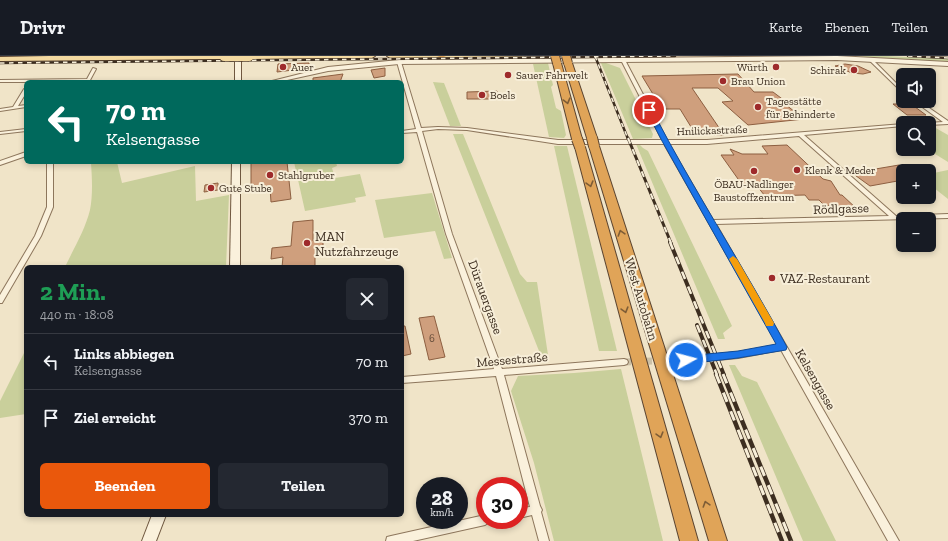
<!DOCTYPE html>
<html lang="de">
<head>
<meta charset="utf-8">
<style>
	:root { --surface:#171b24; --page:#242831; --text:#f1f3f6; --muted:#9ea1a6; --line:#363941; --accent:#ea580c }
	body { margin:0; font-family:"Zilla Slab",serif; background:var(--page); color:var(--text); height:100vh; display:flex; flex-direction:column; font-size:15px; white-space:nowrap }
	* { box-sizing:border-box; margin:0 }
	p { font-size:13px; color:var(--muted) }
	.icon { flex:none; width:22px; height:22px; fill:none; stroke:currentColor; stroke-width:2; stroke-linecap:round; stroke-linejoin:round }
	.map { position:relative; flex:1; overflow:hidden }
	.drawer { position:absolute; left:24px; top:209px; width:380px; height:252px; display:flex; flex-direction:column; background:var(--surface); border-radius:6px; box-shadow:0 2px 6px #0003 }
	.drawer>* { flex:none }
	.guide { position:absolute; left:24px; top:24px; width:380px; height:84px; border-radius:6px; box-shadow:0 2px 6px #0003; background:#00695c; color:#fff; overflow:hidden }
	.buttons { position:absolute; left:896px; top:12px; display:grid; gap:8px }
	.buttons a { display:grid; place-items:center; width:40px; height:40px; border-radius:6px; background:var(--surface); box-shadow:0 2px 6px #0003; font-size:20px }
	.speed { position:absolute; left:416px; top:421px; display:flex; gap:8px; font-size:20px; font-weight:700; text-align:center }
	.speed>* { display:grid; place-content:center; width:52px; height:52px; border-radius:50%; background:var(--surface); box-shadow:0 2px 6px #0003; line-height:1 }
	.speed small { font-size:10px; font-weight:400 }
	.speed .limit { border:6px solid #d22; background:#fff; color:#111 }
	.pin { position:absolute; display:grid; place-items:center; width:34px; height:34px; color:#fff; margin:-17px; border:2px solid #fff; border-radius:50%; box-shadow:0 1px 4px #0007 }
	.me { position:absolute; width:44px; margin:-22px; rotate:83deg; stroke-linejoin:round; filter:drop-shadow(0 0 3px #0008) }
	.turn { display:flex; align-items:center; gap:14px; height:84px; padding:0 16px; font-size:18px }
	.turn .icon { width:52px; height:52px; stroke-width:2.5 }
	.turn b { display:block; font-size:28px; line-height:34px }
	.round { display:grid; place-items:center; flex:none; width:42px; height:42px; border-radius:6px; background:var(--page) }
	.headline { display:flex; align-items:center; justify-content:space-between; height:68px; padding:0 16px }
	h1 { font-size:24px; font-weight:700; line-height:30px; color:#1e9e55 }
	.primary-button { display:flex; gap:8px; margin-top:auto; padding:8px 16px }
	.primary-button a { flex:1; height:46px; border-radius:6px; background:var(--accent); color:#fff; font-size:16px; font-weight:700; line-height:46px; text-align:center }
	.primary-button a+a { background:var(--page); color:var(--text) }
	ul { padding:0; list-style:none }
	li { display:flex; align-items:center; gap:12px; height:56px; padding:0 16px; border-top:1px solid var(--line) }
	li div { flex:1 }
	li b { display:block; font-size:15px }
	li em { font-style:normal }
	header { display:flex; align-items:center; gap:24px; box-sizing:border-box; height:56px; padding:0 20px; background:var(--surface); border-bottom:1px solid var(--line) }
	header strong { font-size:19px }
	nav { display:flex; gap:22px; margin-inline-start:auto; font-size:14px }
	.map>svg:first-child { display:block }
</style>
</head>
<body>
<header>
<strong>Drivr</strong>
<nav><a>Karte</a><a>Ebenen</a><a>Teilen</a></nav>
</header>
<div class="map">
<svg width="948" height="485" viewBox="0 0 948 485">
	<rect width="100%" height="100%" fill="#f0e4c8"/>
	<g fill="#c9cf9b">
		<polygon points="849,0 887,0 948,3 948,6"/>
		<polygon points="548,7 553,29 551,31 556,52 561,55 566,79 564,82 549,81 533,8"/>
		<polygon points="601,7 606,7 620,12 653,78 652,82 633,83"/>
		<polygon points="433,26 444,27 461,70 450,70"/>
		<polygon points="929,71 934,71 948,79 948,106 927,93 929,93"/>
		<polygon points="453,78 463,78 520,218 527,226 537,226 548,299 541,300"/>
		<polygon points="636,88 639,88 643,92 648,95 732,270 723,277 725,283 718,283"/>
		<polygon points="554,90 567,90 617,295 599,295"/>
		<path d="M95 106H117L122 127 195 110 196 145 229 139 226 211H65C74 192 85 174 90 154 93 138 92 122 91 107Z"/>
		<polygon points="294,106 336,106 337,110 332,112 335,122 360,118 366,140 355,142 356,146 305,155"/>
		<polygon points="948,114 948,143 929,128 929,118"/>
		<polygon points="432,137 452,202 444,203 435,175 384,182 375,144"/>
		<polygon points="26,293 26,358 0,362 0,345"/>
		<polygon points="729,309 735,309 742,320 757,326 836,485 803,485"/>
		<polygon points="621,313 663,485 554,485 534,407 511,335 518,320 574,317"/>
	</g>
	<g fill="#cf9f7d" stroke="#8d5f41">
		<polygon points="309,7 309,12 277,16 278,8"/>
		<polygon points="845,8 858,10 871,16 863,18 852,17 835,10"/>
		<polygon points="385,12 385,20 374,22 371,14"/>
		<polygon points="343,18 340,26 313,26 313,22"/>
		<polygon points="738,18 754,36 773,36 785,45 781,45 804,63 748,69 722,46 733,45 718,32 692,32 724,79 696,79 680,53 662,53 642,20"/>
		<polygon points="497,35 497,43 467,43 467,36"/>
		<polygon points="893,48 911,48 926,59 907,59"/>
		<polygon points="787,89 823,123 831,125 840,139 842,139 857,153 836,155 830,149 825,150 819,144 809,144 805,139 765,140 757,130 743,130 721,99 734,99 730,93 742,98 768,98 762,90"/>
		<polygon points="260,106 287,106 291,143 271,146 270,132 251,134 251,107"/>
		<polygon points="899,109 903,112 903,124 870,130 852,117"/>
		<polygon points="218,127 218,134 204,136 205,129"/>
		<polygon points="313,164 313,185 323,184 323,199 315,200 315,211 282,211 283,201 271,203 272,192 291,190 293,166"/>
		<polygon points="434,260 445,301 429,304 419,262"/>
		<polygon points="402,270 405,270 411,298 402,300"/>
	</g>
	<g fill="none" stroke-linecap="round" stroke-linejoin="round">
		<polyline stroke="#ccc0a6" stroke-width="7" stroke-dasharray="7 3.5" stroke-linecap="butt" points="624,306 687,304"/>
		<defs>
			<g id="minor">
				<polygon points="869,2 871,2 903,34 903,37 869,4"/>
				<path d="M623 3 625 4 667 84H707L903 68V70L804 79 896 160 948 158V162L716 168 899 485H888L781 294 738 302 687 307 684 306 683 304 684 302 687 301 738 296 778 289 664 88H558L467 74 438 73 422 75 452 178 502 313 624 303 627 304 628 306 627 308 624 309 504 319 540 450 542 454 541 456 549 485H539L532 459 519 462V452L530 451 496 320 402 327V321L494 313 446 178 417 76 402 77V75L416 73 397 6 399 5 401 6 421 72 438 71 467 72 558 84H662L621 4ZM799 80 889 160 713 164 669 88H707Z"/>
				<polygon points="93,12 96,13 89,26 0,26 0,24 87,23"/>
				<polygon points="24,33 26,33 26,37 18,50 26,49 26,51 0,55 0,53 13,51"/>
				<polygon points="914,45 919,45 948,65 948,68 929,69 929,67 927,67 943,66"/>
				<polygon points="26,73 26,75 0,78 0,76"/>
				<polygon points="26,96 26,100 0,109 0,105"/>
				<polygon points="47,106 53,106 53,151 41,180 2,247 0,247 0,239 35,180 47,151"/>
				<polygon points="485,459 485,464 490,464 488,467 485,469 413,485 386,485 387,481 391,480"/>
			</g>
			<polygon id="tertiary" points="837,0 948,6 948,10 837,4 399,8 328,15 278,26 268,26 328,11 399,4"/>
			<g id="secondary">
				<rect x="235" y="0" width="6" height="26"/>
				<polygon points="232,106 240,106 240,211 230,211"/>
				<polygon points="152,459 166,459 156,485 142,485"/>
			</g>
			<g id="primary">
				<path d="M49 0H227V1L224 3C149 4 75 4 0 5V1Z"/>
				<polygon points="246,0 375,0 372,2 249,3 247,2"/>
				<polygon points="387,0 525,0 522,2 390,2"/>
			</g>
			<g id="motorway">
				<polygon points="437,0 446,0 442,2"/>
				<polygon points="554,5 557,5 561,7 582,83 580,85 577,86 572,83 553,7"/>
				<polygon points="565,5 568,5 572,7 597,82 595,84 589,84 587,82 564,7"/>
				<polygon points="594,87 599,90 727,485 709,485 589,90"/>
				<polygon points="580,88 585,91 698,485 680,485 575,91"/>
			</g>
		</defs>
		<use href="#minor" stroke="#8d765c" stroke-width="2"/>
		<use href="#tertiary" stroke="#8d765c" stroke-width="2"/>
		<use href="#secondary" stroke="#6f573f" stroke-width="2"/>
		<use href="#primary" stroke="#5b4430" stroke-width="2"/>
		<use href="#motorway" stroke="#5b4430" stroke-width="2"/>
		<use href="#minor" fill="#faf1dc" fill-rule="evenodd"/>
		<use href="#tertiary" fill="#faf1dc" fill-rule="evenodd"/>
		<use href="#secondary" fill="#faf1dc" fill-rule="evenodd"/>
		<use href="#primary" fill="#f3d9a0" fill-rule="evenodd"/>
		<use href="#motorway" fill="#e0a458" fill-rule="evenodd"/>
		<defs>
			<g id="rail-far3">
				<polyline points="595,0 628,83"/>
				<polyline points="908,0 948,2"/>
				<polyline points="0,7 675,0"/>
			</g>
			<polyline id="rail-far2" points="628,82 671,187"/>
			<g id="rail-far1">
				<polyline points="670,186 724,319"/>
				<polyline points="697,269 717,319"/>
			</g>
			<g id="rail">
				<polyline points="716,318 782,485"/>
				<polyline points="723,318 791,485"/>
			</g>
		</defs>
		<use href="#rail-far3" stroke="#3d2e20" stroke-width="2.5"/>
		<use href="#rail-far2" stroke="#3d2e20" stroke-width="3"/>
		<use href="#rail-far1" stroke="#3d2e20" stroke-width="4"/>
		<use href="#rail" stroke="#3d2e20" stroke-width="4.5"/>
		<use href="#rail-far3" stroke="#f7eed8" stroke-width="1.5" stroke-dasharray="4.5" stroke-linecap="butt"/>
		<use href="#rail-far2" stroke="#f7eed8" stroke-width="2" stroke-dasharray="6" stroke-linecap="butt"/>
		<use href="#rail-far1" stroke="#f7eed8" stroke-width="2.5" stroke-dasharray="8" stroke-linecap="butt"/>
		<use href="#rail" stroke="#f7eed8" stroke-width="3" stroke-dasharray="10" stroke-linecap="butt"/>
		<defs>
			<polyline id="primary-bridge" points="224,1 249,1"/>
			<g id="motorway-bridge-far1">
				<polyline points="555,0 557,7"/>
				<polyline points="566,0 568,7"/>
			</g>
			<g id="motorway-bridge">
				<polyline points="592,82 594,90"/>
				<polyline points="577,83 580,91"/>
			</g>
		</defs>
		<use href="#primary-bridge" stroke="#5b4430" stroke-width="9" stroke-linecap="butt"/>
		<use href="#motorway-bridge-far1" stroke="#5b4430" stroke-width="10" stroke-linecap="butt"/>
		<use href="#motorway-bridge" stroke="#5b4430" stroke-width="12" stroke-linecap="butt"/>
		<use href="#primary-bridge" stroke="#f3d9a0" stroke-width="8"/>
		<use href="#motorway-bridge-far1" stroke="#e0a458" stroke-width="8"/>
		<use href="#motorway-bridge" stroke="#e0a458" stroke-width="10"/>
	</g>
	<defs><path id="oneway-chevron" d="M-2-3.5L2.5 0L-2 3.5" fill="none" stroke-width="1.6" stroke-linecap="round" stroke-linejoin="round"/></defs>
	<g stroke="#7e5d36">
		<use href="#oneway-chevron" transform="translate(567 45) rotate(75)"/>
		<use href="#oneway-chevron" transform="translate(590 128) rotate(74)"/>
		<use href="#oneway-chevron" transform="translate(621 177) rotate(-107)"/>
		<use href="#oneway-chevron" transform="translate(625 254) rotate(74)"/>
		<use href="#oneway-chevron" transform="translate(660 379) rotate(74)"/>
		<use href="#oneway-chevron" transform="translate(706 448) rotate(-107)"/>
	</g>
	<path fill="#1a73e8" stroke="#114b97" d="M647 52 652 54C694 135 744 211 787 291L786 294 738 302 686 308 683 307 681 304 683 302 686 300 738 295 776 288 662 85 646 54Z"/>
	<polygon fill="#f59e0b" points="733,200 737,203 774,267 773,270 766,270 765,267 729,203"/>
	<g fill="#9e2a2b" stroke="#f7eed8" stroke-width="1.5">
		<circle cx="283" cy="11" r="4"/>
		<circle cx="776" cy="11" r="4"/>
		<circle cx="854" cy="14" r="4"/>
		<circle cx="508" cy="19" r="4"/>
		<circle cx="723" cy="25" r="4"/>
		<circle cx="482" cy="39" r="4"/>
		<circle cx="758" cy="51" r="4"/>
		<circle cx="797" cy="114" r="4"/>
		<circle cx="754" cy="115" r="4"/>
		<circle cx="270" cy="119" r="4"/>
		<circle cx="211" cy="132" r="4"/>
		<circle cx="307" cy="187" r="4"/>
		<circle cx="772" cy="222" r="4"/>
	</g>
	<g text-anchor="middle" stroke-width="4" stroke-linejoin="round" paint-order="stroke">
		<g font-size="11" fill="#3d2e20" stroke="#f7eed8" text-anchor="start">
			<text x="291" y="15">Auer</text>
			<text x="768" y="15" text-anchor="end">Würth</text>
			<text x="846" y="18" text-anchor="end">Schirak</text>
			<text x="516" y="23">Sauer Fahrwelt</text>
			<text x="731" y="29">Brau Union</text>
			<text x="490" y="43">Boels</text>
			<text x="766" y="49">Tagesstätte<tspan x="766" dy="13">für Behinderte</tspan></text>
			<text x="805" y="118">Klenk &amp; Meder</text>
			<text x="278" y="123">Stahlgruber</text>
			<text x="754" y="132" text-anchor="middle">ÖBAU-Nadlinger<tspan x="754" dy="13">Baustoffzentrum</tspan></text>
			<text x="219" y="136">Gute Stube</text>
		</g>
		<g font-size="11" fill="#3d2e20" stroke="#f7eed8">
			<text transform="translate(712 74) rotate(-2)" y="4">Hnilickastraße</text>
		</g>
		<g font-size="11" fill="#624a37">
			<text x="432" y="286">6</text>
		</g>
		<g font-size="13" fill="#3d2e20" stroke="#f7eed8">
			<text transform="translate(841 152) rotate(-2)" y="5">Rödlgasse</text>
			<text transform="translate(486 241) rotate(70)" y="5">Dürauergasse</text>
			<text transform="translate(642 243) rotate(73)" y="5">West Autobahn</text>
			<text transform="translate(512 303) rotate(-5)" y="5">Messestraße</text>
			<text transform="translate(816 323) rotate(60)" y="5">Kelsengasse</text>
		</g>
		<g font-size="13" fill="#3d2e20" stroke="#f7eed8" text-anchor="start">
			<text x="315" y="185">MAN<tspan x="315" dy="15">Nutzfahrzeuge</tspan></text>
			<text x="780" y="227">VAZ-Restaurant</text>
		</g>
	</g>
</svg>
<div class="buttons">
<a><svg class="icon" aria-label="sound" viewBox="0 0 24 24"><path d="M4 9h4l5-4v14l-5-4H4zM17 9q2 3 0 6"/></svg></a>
<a><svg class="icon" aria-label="search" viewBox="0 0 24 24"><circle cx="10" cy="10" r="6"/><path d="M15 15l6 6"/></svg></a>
<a>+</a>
<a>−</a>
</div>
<div class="speed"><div>28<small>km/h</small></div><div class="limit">30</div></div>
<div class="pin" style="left:649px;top:54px;background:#d93025"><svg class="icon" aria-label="arrive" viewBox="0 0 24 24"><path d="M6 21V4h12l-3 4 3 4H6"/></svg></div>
<svg class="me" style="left:686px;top:304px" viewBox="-20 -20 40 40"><circle r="17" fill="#1a73e8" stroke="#fff" stroke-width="3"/><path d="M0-11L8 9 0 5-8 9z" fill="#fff"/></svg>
<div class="guide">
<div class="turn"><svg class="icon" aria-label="left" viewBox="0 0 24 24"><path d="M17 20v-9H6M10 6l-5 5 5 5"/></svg><div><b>70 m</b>Kelsengasse</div></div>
</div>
<section class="drawer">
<div class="headline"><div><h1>2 Min.</h1><p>440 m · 18:08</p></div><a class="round"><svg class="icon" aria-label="close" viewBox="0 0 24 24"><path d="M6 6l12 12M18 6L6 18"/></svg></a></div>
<ul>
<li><svg class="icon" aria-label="left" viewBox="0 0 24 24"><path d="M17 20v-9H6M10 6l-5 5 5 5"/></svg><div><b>Links abbiegen</b><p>Kelsengasse</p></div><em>70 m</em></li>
<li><svg class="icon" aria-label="arrive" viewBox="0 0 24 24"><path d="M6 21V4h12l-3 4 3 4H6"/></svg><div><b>Ziel erreicht</b></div><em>370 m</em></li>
</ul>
<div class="primary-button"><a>Beenden</a><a>Teilen</a></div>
</section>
</div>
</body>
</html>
